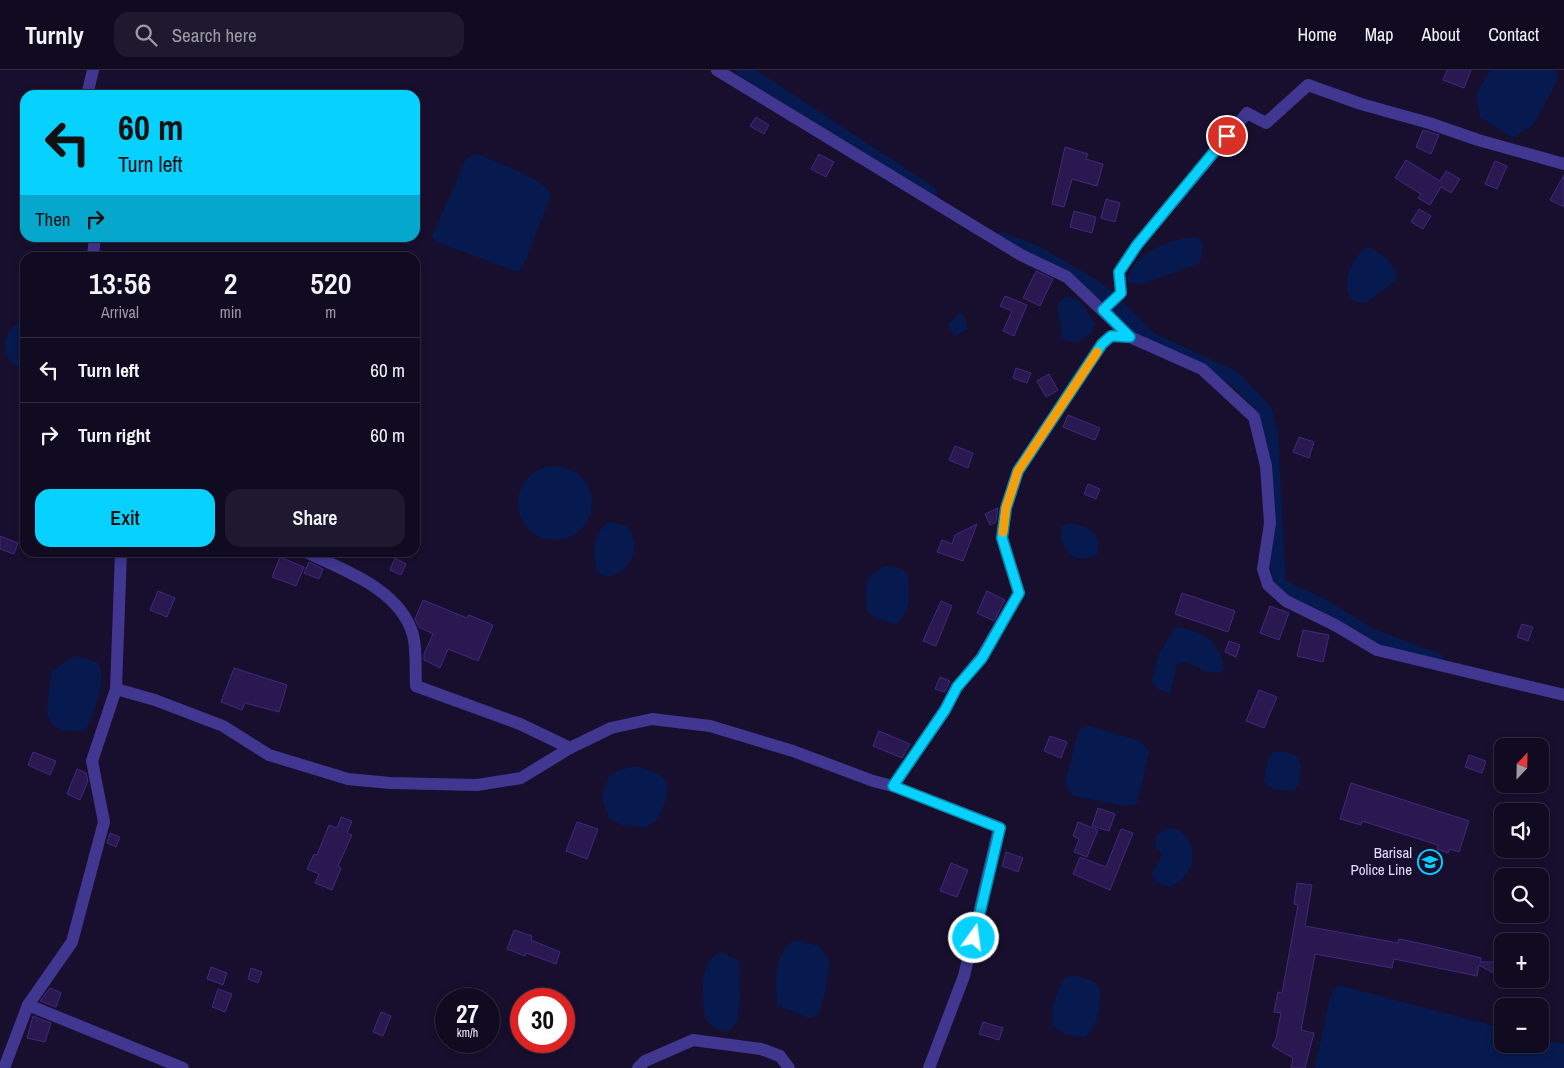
<!DOCTYPE html>
<html lang="en">
<head>
<meta charset="utf-8">
<style>
	:root { --surface:#110b22; --page:#1e192f; --text:#f1f3f6; --muted:#9c9ba5; --line:#302b40; --accent:#07d1ff }
	body { margin:0; font-family:"Archivo Narrow",sans-serif; background:var(--page); color:var(--text); height:100vh; display:flex; flex-direction:column; font-size:19px; white-space:nowrap }
	* { box-sizing:border-box; margin:0 }
	p { font-size:16px; color:var(--muted) }
	.icon { flex:none; width:28px; height:28px; fill:none; stroke:currentColor; stroke-width:2; stroke-linecap:round; stroke-linejoin:round }
	.map { position:relative; flex:1; overflow:hidden }
	.panel { position:absolute; left:20px; top:182px; width:400px; height:305px; display:flex; flex-direction:column; background:var(--surface); border-radius:15px; box-shadow:0 2px 8px #0003,0 0 0 1px var(--line) }
	.panel>* { flex:none }
	.banner { position:absolute; left:20px; top:20px; width:400px; height:152px; border-radius:15px; box-shadow:0 2px 8px #0003,0 0 0 1px var(--line); background:#07d1ff; color:#111; overflow:hidden }
	.needle { width:32px; rotate:22deg }
	.tools { position:absolute; left:1494px; top:668px; display:grid; gap:10px }
	.tools a { display:grid; place-items:center; width:55px; height:55px; border-radius:10px; background:var(--surface); box-shadow:0 2px 8px #0003,0 0 0 1px var(--line); font-size:25px }
	.speed { position:absolute; left:435px; top:918px; display:flex; gap:10px; font-size:25px; font-weight:700; text-align:center }
	.speed>* { display:grid; place-content:center; width:65px; height:65px; border-radius:50%; background:var(--surface); box-shadow:0 2px 8px #0003,0 0 0 1px var(--line); line-height:1 }
	.speed small { font-size:12px; font-weight:400 }
	.speed .limit { border:8px solid #d22; background:#fff; color:#111 }
	.pin { position:absolute; display:grid; place-items:center; width:42px; height:42px; color:#fff; margin:-21px; border:2px solid #fff; border-radius:50%; box-shadow:0 1px 5px #0007 }
	.me { position:absolute; width:55px; margin:-28px; rotate:14deg; stroke-linejoin:round; filter:drop-shadow(0 0 4px #0008) }
	.turn { display:flex; align-items:center; gap:18px; height:105px; padding:0 15px; font-size:22px }
	.turn .icon { width:65px; height:65px; stroke-width:2.5 }
	.turn b { display:block; font-size:35px; line-height:42px }
	.then { display:flex; align-items:center; height:48px; padding:0 15px; background:#0003; gap:10px; font-size:19px }
	.eta { display:flex; justify-content:space-evenly; align-items:center; height:85px; text-align:center }
	.eta b { font-size:30px; font-weight:600; line-height:35px }
	.action { display:flex; gap:10px; margin-top:auto; padding:10px 15px }
	.action a { flex:1; height:58px; border-radius:15px; background:var(--accent); color:#111; font-size:20px; font-weight:600; line-height:58px; text-align:center }
	.action a+a { background:var(--page); color:var(--text) }
	ul { padding:0; list-style:none }
	li { display:flex; align-items:center; gap:15px; height:65px; padding:0 15px; border-top:1px solid var(--line) }
	li div { flex:1 }
	li b { display:block; font-size:19px }
	li em { font-style:normal }
	header { display:flex; align-items:center; gap:30px; box-sizing:border-box; height:70px; padding:0 25px; background:var(--surface); border-bottom:1px solid var(--line) }
	header strong { font-size:24px }
	nav { display:flex; gap:28px; margin-inline-start:auto; font-size:18px }
	.search { width:350px; height:45px; background:var(--page); display:flex; align-items:center; gap:12px; box-sizing:border-box; padding:0 18px; border-radius:15px; color:var(--muted); font-size:19px }
	.map>svg:first-child { display:block }
</style>
</head>
<body>
<header>
<strong>Turnly</strong>
<div class="search"><svg class="icon" aria-label="search" viewBox="0 0 24 24"><circle cx="10" cy="10" r="6"/><path d="M15 15l6 6"/></svg>Search here</div>
<nav><a>Home</a><a>Map</a><a>About</a><a>Contact</a></nav>
</header>
<div class="map">
<svg width="1564" height="998" viewBox="0 0 1564 998">
	<rect width="100%" height="100%" fill="#170f2d"/>
	<g fill="#061a50">
		<polygon points="1490,0 1554,0 1557,3 1557,11 1534,54 1513,68 1480,47 1476,25"/>
		<path d="M476 84C492 90 546 109 551 125L525 192 518 202 437 172 432 166 466 89Z"/>
		<path d="M1194 167 1200 169 1203 177 1200 193 1143 214 1127 213C1129 185 1169 169 1194 167Z"/>
		<path d="M1368 177C1381 182 1397 195 1397 210L1367 232C1338 239 1343 191 1368 177Z"/>
		<path d="M1066 226C1081 227 1087 242 1095 254L1091 263 1076 273 1063 270 1057 235Z"/>
		<polygon points="960,243 966,249 967,259 956,266 947,255"/>
		<path d="M18 253H25V295L18 297C0 289 2 262 18 253Z"/>
		<circle cx="555" cy="433" r="37"/>
		<path d="M608 452 627 456C642 477 633 497 610 507L598 503C592 486 592 464 608 452Z"/>
		<path d="M1071 453C1091 459 1102 461 1097 485 1074 495 1058 481 1062 456Z"/>
		<path d="M884 497H897L907 503C910 521 912 542 896 554L875 548 867 540C866 518 862 507 884 497Z"/>
		<path d="M1175 557C1200 559 1223 573 1224 600L1219 603 1207 602 1186 592 1177 594 1170 624 1158 619 1152 611 1159 584Z"/>
		<path d="M72 587 85 588 98 593C108 612 93 642 86 660 36 667 47 634 52 601Z"/>
		<polygon points="1089,656 1140,671 1149,682 1137,734 1125,736 1073,726 1065,715 1079,659"/>
		<polygon points="1273,682 1286,682 1297,686 1301,696 1299,715 1293,721 1273,719 1264,712 1268,690"/>
		<path d="M636 696C646 699 658 702 665 710 672 718 663 740 658 748 655 752 649 755 645 758L622 755 609 749 602 727 609 706 620 700Z"/>
		<path d="M1176 758C1201 775 1197 802 1171 817 1162 815 1154 812 1152 803L1162 785 1155 775 1157 764 1166 759Z"/>
		<path d="M795 870 820 876 830 892 825 923 818 945 809 948 777 935C776 912 773 883 795 870Z"/>
		<path d="M721 882 739 891 740 930 737 952 728 961 718 960 705 949C703 928 697 891 721 882Z"/>
		<path d="M1073 905 1091 910 1099 916C1102 931 1098 958 1085 967L1066 965 1052 955 1053 935 1062 910Z"/>
		<polygon points="1342,916 1502,958 1502,974 1540,974 1540,968 1564,974 1564,998 1315,998 1330,927 1336,917"/>
	</g>
	<g fill="none" stroke-linecap="round" stroke-linejoin="round">
		<g stroke="#061a50" stroke-width="14">
			<polyline points="743,0 930,123"/>
			<polyline points="1001,169 1037,183 1090,214 1108,227 1150,269 1233,307 1265,340 1271,365 1279,515 1325,537 1370,565 1437,590"/>
		</g>
	</g>
	<g fill="#291950" stroke="#41297e">
		<polygon points="1447,0 1471,0 1464,18 1443,10"/>
		<polygon points="756,47 769,55 764,64 750,56"/>
		<polygon points="1423,60 1439,65 1431,84 1416,77"/>
		<polygon points="1065,77 1088,84 1086,89 1103,94 1097,116 1072,109 1064,137 1052,134"/>
		<polygon points="819,84 834,92 826,107 811,99"/>
		<polygon points="1406,90 1440,111 1446,101 1460,109 1451,123 1441,117 1430,135 1418,128 1421,124 1395,108"/>
		<polygon points="1495,91 1507,96 1497,119 1485,114"/>
		<polygon points="1564,105 1564,137 1550,130"/>
		<polygon points="1106,129 1120,133 1115,152 1101,148"/>
		<polygon points="1419,139 1431,146 1423,159 1411,152"/>
		<polygon points="1074,141 1096,147 1092,163 1070,157"/>
		<polygon points="1036,201 1053,209 1040,236 1023,228"/>
		<polygon points="1005,226 1027,235 1014,266 1003,261 1012,241 1000,236"/>
		<polygon points="1016,298 1031,303 1027,313 1013,308"/>
		<polygon points="1049,304 1058,320 1046,327 1037,311"/>
		<polygon points="1068,345 1100,358 1095,370 1063,357"/>
		<polygon points="1299,367 1314,372 1309,388 1293,382"/>
		<polygon points="955,376 973,383 968,398 949,390"/>
		<polygon points="1088,414 1100,419 1096,429 1084,424"/>
		<polygon points="998,438 996,452 990,455 985,444"/>
		<polygon points="977,454 963,491 937,482 942,470 952,474 955,465"/>
		<polygon points="0,466 18,473 14,484 0,479"/>
		<polygon points="280,487 304,497 296,516 272,507"/>
		<polygon points="395,488 406,494 401,505 390,500"/>
		<polygon points="309,492 323,499 319,509 304,503"/>
		<polygon points="158,521 175,528 167,547 150,540"/>
		<polygon points="987,521 1005,530 994,551 977,543"/>
		<polygon points="1182,523 1235,541 1228,562 1175,544"/>
		<polygon points="423,530 467,548 469,545 493,555 478,591 448,579 440,598 424,590 424,584 433,564 419,557 415,549"/>
		<polygon points="941,531 952,536 936,576 923,571"/>
		<polygon points="1270,536 1289,543 1279,570 1260,563"/>
		<polygon points="1522,554 1533,557 1528,571 1517,567"/>
		<polygon points="1303,560 1329,565 1323,592 1297,586"/>
		<polygon points="1229,571 1240,575 1236,587 1225,582"/>
		<polygon points="234,598 287,615 279,642 245,633 242,640 221,632"/>
		<polygon points="940,607 950,611 945,622 935,619"/>
		<polygon points="1259,620 1277,627 1264,658 1246,651"/>
		<polygon points="879,661 910,674 902,688 873,676"/>
		<polygon points="1050,666 1067,672 1061,688 1044,681"/>
		<polygon points="33,682 56,691 50,705 28,695"/>
		<polygon points="1469,685 1486,691 1482,703 1465,697"/>
		<polygon points="77,699 86,703 88,711 80,730 67,724"/>
		<polygon points="1351,713 1469,751 1459,782 1450,779 1448,783 1437,779 1438,775 1362,751 1361,755 1340,749"/>
		<polygon points="1098,738 1115,744 1109,761 1092,756"/>
		<polygon points="341,747 352,751 347,763 352,765 338,796 341,798 332,820 315,813 319,804 307,799 314,784 317,785 329,755 337,758"/>
		<polygon points="577,752 598,759 587,789 566,781"/>
		<polygon points="1078,752 1098,760 1087,787 1074,782 1079,769 1073,766"/>
		<polygon points="1121,759 1133,763 1110,820 1073,804 1080,787 1106,797"/>
		<polygon points="110,763 120,767 116,777 107,773"/>
		<polygon points="1006,782 1023,788 1018,802 1002,796"/>
		<polygon points="951,793 968,800 957,827 940,821"/>
		<polygon points="1297,813 1312,815 1305,856 1398,873 1399,869 1428,875 1481,888 1480,892 1498,892 1502,896 1502,900 1495,904 1479,895 1477,906 1394,889 1392,898 1315,884 1301,960 1314,963 1305,998 1291,998 1293,988 1272,976 1276,969 1281,943 1274,942 1278,922 1282,923 1298,835 1294,834"/>
		<polygon points="514,860 532,866 531,870 560,882 556,894 526,883 525,886 507,879"/>
		<polygon points="211,897 227,903 223,915 207,909"/>
		<polygon points="251,898 262,902 258,913 248,909"/>
		<polygon points="50,918 61,923 56,937 40,931"/>
		<polygon points="218,919 232,924 225,942 212,937"/>
		<polygon points="381,942 391,946 383,966 373,962"/>
		<polygon points="33,946 51,953 45,972 27,968"/>
		<polygon points="983,952 1003,958 999,970 979,964"/>
	</g>
	<g fill="none" stroke-linecap="round" stroke-linejoin="round">
		<g stroke="#413690" stroke-width="12">
			<polyline points="717,0 1021,185 1067,207 1130,267 1202,299 1254,347 1266,396 1270,453 1263,499 1268,515 1286,531 1335,555 1377,580 1564,625"/>
			<polyline points="87,25 93,0"/>
			<polyline points="95,168 93,185 95,188"/>
			<polyline points="1103,240 1121,223 1119,202 1137,175 1247,43 1266,53 1308,15 1361,34 1429,53 1478,70 1564,94"/>
			<path d="M306 482C345 501 400 519 413 565 417 580 415 600 416 616L520 654 570 678"/>
			<polyline points="116,619 155,630 223,656 269,685 348,709 390,713 477,715 521,708 570,678 611,658 652,649 710,656 793,681 873,711 893,716 945,640 957,617 981,588 1019,523 1002,468 1006,438 1018,401 1102,274 1111,266 1130,267"/>
			<polyline points="893,716 999,757 964,906 929,998"/>
			<polyline points="28,935 183,998"/>
			<polyline points="4,998 28,935 72,872 104,752 92,691 116,619 121,482"/>
			<polyline points="638,998 645,991 693,970 761,979 780,986 789,998"/>
		</g>
	</g>
	<g fill="none" stroke-linecap="round" stroke-linejoin="round">
		<defs>
			<polyline id="route" points="974,868 1000,758 893,716 945,640 957,617 982,588 1019,523 1002,468 1006,438 1018,401 1102,274 1111,266 1130,267 1103,240 1121,223 1119,202 1137,175 1227,66"/>
		</defs>
		<use href="#route" stroke="#0588a6" stroke-width="12"/>
		<use href="#route" stroke="#07d1ff" stroke-width="9"/>
		<polyline stroke="#f59e0b" stroke-width="9" points="1003,462 1006,438 1018,401 1097,282"/>
	</g>
	<defs>
		<symbol id="school-ring" viewBox="-11 -11 22 22"><circle r="9.5" fill="#170f2d" stroke="#07d1ff" stroke-width="1.5"/><path d="M0-5L7-2L0 1L-7-2ZM-4 1L0 2.5L4 1V4Q0 6-4 4Z" fill="#07d1ff"/></symbol>
	</defs>
	<g fill-rule="evenodd">
		<use href="#school-ring" x="1416" y="778" width="28" height="28"/>
	</g>
	<g text-anchor="middle" stroke-width="5" stroke-linejoin="round" paint-order="stroke">
		<g font-size="15" fill="#e2dbff" stroke="#170f2d" text-anchor="end">
			<text x="1412" y="788">Barisal<tspan x="1412" dy="17">Police Line</tspan></text>
		</g>
	</g>
</svg>
<div class="tools">
<a><svg class="needle" viewBox="-14 -14 28 28"><path d="M0-13l5 13h-10z" fill="#e53935"/><path d="M0 13l5-13h-10z" fill="#9c9ba5"/></svg></a>
<a><svg class="icon" aria-label="sound" viewBox="0 0 24 24"><path d="M4 9h4l5-4v14l-5-4H4zM17 9q2 3 0 6"/></svg></a>
<a><svg class="icon" aria-label="search" viewBox="0 0 24 24"><circle cx="10" cy="10" r="6"/><path d="M15 15l6 6"/></svg></a>
<a>+</a>
<a>−</a>
</div>
<div class="speed"><div>27<small>km/h</small></div><div class="limit">30</div></div>
<div class="pin" style="left:1227px;top:66px;background:#d93025"><svg class="icon" aria-label="arrive" viewBox="0 0 24 24"><path d="M6 21V4h12l-3 4 3 4H6"/></svg></div>
<svg class="me" style="left:974px;top:868px" viewBox="-20 -20 40 40"><circle r="17" fill="#07d1ff" stroke="#fff" stroke-width="3"/><path d="M0-11L8 9 0 5-8 9z" fill="#fff"/></svg>
<div class="banner">
<div class="turn"><svg class="icon" aria-label="left" viewBox="0 0 24 24"><path d="M17 20v-9H6M10 6l-5 5 5 5"/></svg><div><b>60 m</b>Turn left</div></div>
<div class="then">Then<svg class="icon" aria-label="right" viewBox="0 0 24 24"><path d="M7 20v-9h11M14 6l5 5-5 5"/></svg></div>
</div>
<section class="panel">
<div class="eta">
<div><b>13:56</b><p>Arrival</p></div>
<div><b>2</b><p>min</p></div>
<div><b>520</b><p>m</p></div>
</div>
<ul>
<li><svg class="icon" aria-label="left" viewBox="0 0 24 24"><path d="M17 20v-9H6M10 6l-5 5 5 5"/></svg><div><b>Turn left</b></div><em>60 m</em></li>
<li><svg class="icon" aria-label="right" viewBox="0 0 24 24"><path d="M7 20v-9h11M14 6l5 5-5 5"/></svg><div><b>Turn right</b></div><em>60 m</em></li>
</ul>
<div class="action"><a>Exit</a><a>Share</a></div>
</section>
</div>
</body>
</html>
